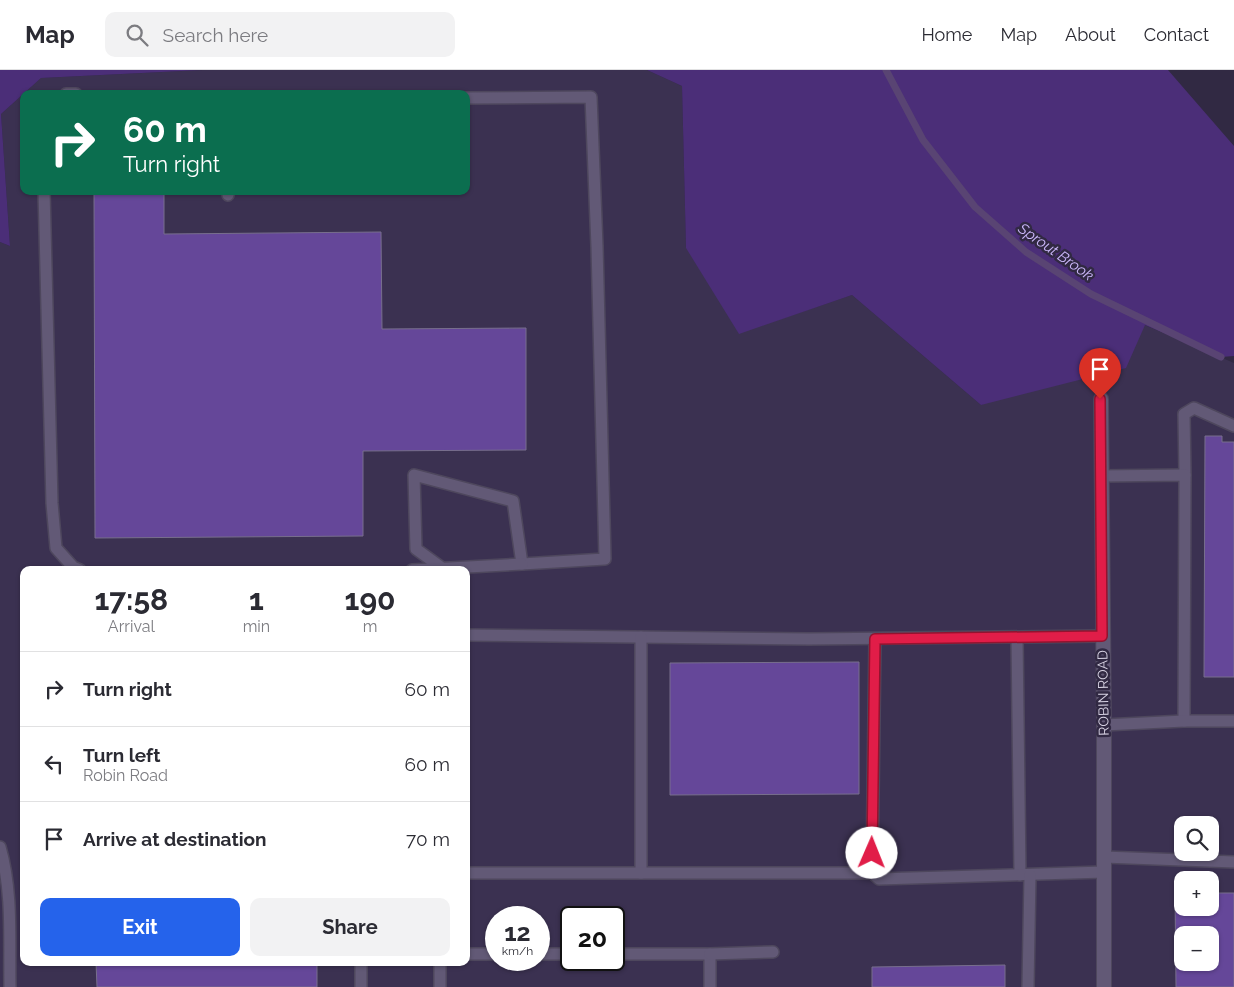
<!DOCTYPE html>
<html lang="en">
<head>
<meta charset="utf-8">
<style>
	:root { --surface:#fff; --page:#f2f2f3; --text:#2b2b33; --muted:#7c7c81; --line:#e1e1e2; --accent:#2563eb }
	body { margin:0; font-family:Raleway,sans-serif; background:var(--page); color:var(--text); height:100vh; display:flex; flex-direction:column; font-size:19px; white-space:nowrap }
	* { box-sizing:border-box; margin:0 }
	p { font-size:16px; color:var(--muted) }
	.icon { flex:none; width:28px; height:28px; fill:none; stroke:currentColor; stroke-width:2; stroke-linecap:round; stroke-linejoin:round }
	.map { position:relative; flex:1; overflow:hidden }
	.panel { position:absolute; left:20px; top:496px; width:450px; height:400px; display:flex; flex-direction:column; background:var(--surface); border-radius:10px; box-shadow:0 1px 4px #0004 }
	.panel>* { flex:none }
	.guide { position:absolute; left:20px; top:20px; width:450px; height:105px; border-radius:10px; box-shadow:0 1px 4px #0004; background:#0b6e4f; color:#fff; overflow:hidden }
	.buttons { position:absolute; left:1174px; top:746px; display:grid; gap:10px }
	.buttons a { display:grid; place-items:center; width:45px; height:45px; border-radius:10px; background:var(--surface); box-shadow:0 1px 4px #0004; font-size:25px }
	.speed { position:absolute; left:485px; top:836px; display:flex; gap:10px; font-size:25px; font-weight:700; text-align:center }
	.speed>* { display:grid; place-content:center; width:65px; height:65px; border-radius:50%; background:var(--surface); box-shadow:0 1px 4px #0004; line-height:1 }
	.speed small { font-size:12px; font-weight:400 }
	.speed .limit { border:2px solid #111; border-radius:8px; background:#fff; color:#111 }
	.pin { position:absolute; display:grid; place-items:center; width:42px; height:42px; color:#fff; margin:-51px -21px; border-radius:50% 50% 50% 0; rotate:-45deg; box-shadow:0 0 5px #0007 }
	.pin .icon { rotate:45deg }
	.me { position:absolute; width:55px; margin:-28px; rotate:1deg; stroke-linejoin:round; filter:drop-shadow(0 0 4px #0008) }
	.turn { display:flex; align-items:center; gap:18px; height:105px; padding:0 20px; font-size:22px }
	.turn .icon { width:65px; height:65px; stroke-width:2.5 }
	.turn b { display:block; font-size:35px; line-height:42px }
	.eta { display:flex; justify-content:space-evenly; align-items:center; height:85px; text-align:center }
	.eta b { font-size:30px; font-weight:700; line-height:35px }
	.button { display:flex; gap:10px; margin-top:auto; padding:10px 20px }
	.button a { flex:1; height:58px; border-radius:10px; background:var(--accent); color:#fff; font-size:20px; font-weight:700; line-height:58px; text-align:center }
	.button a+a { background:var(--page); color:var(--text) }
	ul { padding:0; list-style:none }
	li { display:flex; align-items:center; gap:15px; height:75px; padding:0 20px; border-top:1px solid var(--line) }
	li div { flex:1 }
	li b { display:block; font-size:19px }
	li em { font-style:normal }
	header { display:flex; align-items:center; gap:30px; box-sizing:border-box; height:70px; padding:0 25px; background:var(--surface); border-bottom:1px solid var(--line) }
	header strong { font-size:24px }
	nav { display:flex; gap:28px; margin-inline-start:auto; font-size:18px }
	.search { width:350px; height:45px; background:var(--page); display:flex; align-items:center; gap:12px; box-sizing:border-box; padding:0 18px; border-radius:10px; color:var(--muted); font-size:19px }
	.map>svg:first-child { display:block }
</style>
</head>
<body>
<header>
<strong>Map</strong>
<div class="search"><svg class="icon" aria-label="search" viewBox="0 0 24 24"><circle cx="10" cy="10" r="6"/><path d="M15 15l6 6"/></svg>Search here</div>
<nav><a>Home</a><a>Map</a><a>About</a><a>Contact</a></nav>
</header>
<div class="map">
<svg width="1234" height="917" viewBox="0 0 1234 917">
	<rect width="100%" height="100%" fill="#312943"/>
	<path fill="#3b3151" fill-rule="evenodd" d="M202 0H647L682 16 686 177 739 263 852 225 981 335 1145 255 1234 293V917H0V172L10 176 1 44 41 8ZM24 24H466V121H24ZM24 500H466V892H24ZM1182 755H1210V782H1182ZM1182 810H1210V838H1182ZM496 848H539V890H496ZM571 848H614V890H571ZM1182 865H1210V892H1182Z"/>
	<g fill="#4b2e78">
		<polygon points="0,0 202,0 41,8 1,44 10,176 0,172"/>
		<polygon points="647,0 1168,0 1234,76 1234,286 1221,287 1145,255 1126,298 981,335 852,225 739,264 686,178 682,16"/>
	</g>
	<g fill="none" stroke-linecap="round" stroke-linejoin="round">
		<polyline stroke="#594473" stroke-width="7" points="886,0 923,70 975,137 1026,182 1091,224 1221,287"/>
	</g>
	<g fill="#654799" stroke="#786f8d" fill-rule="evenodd">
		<polygon points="94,121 164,121 164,164 381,162 382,259 526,258 526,380 363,381 363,466 95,468"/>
		<polygon points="1205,366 1222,366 1222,372 1234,372 1234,607 1204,607"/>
		<polygon points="859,592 859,724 670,725 670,593"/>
		<path d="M1175 823H1182V838H1210V823H1234V917H1176ZM1182 865H1210V892H1182Z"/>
		<polygon points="96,892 317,892 317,917 97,917"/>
		<polygon points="1005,895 1005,917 872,917 872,897"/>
	</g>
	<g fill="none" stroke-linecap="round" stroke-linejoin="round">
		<defs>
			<g id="service">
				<polyline points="66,24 76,24"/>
				<polyline points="44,121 52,433 56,478 73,497 80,500"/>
				<polyline points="228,125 229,121"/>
				<polyline points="1185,405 1184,344 1194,338 1234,356"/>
				<polyline points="1101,406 1185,405 1184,651"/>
				<polyline points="442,498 416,479 414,405 513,431 522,494 605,489 597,176 591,27 466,28"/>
				<polyline points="412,500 522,494"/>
				<polyline points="466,565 809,569 1102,566"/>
				<polyline points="641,567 641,803"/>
				<polyline points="1017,567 1020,805"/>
				<polyline points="1104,655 1184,651 1234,651"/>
				<path d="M0 777C13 822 9 871 10 917"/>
				<polyline points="1104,787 1234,792"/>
				<polyline points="466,803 872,803 879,809 1104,802"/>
				<polyline points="872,803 875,569"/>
				<polyline points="466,884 496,884"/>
				<polyline points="539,884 571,884"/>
				<polyline points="614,884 710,884 710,917"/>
				<polyline points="710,884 773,882"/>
				<polyline points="361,892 361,917"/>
				<polyline points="440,892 440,917"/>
				<polyline points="1028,917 1030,805"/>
			</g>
			<polyline id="minor" points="1101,329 1104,655 1104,917"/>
		</defs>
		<use href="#service" stroke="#4e475d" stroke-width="14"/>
		<use href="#minor" stroke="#4e475d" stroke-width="16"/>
		<use href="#service" stroke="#625976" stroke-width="11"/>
		<use href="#minor" stroke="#625976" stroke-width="14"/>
	</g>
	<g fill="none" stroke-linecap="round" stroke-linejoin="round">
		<defs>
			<polyline id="route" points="872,783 875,569 1102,566 1100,329"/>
		</defs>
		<use href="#route" stroke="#92132f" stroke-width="12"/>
		<use href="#route" stroke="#e11d48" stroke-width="9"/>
	</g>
	<g text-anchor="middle" stroke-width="5" stroke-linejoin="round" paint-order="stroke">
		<g font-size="14" fill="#d8d3e4" stroke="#312943">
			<text transform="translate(1103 623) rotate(-91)" y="5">ROBIN ROAD</text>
		</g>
		<g font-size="15" font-style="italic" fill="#cab6f9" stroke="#312943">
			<text transform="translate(1056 182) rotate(35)" y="5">Sprout Brook</text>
		</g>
	</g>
</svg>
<div class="buttons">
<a><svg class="icon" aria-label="search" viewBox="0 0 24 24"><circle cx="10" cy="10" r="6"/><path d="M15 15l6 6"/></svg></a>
<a>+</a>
<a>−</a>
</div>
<div class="speed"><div>12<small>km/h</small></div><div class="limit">20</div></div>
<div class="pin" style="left:1100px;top:329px;background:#d93025"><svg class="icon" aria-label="arrive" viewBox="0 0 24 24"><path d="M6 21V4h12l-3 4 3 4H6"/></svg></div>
<svg class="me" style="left:872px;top:783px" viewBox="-20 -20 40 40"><circle r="19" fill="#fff"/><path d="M0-13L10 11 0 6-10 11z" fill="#e11d48"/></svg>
<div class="guide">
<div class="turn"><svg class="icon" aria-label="right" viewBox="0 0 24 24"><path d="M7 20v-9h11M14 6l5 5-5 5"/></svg><div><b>60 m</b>Turn right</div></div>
</div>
<section class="panel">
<div class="eta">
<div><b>17:58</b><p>Arrival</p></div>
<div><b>1</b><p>min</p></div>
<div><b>190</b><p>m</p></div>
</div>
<ul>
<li><svg class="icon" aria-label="right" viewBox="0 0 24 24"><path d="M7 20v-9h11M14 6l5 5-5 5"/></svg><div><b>Turn right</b></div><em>60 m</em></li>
<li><svg class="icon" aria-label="left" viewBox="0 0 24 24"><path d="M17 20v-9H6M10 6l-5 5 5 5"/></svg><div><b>Turn left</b><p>Robin Road</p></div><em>60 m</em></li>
<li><svg class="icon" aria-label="arrive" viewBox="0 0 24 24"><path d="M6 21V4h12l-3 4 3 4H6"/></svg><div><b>Arrive at destination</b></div><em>70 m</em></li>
</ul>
<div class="button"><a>Exit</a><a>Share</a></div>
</section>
</div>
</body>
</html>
